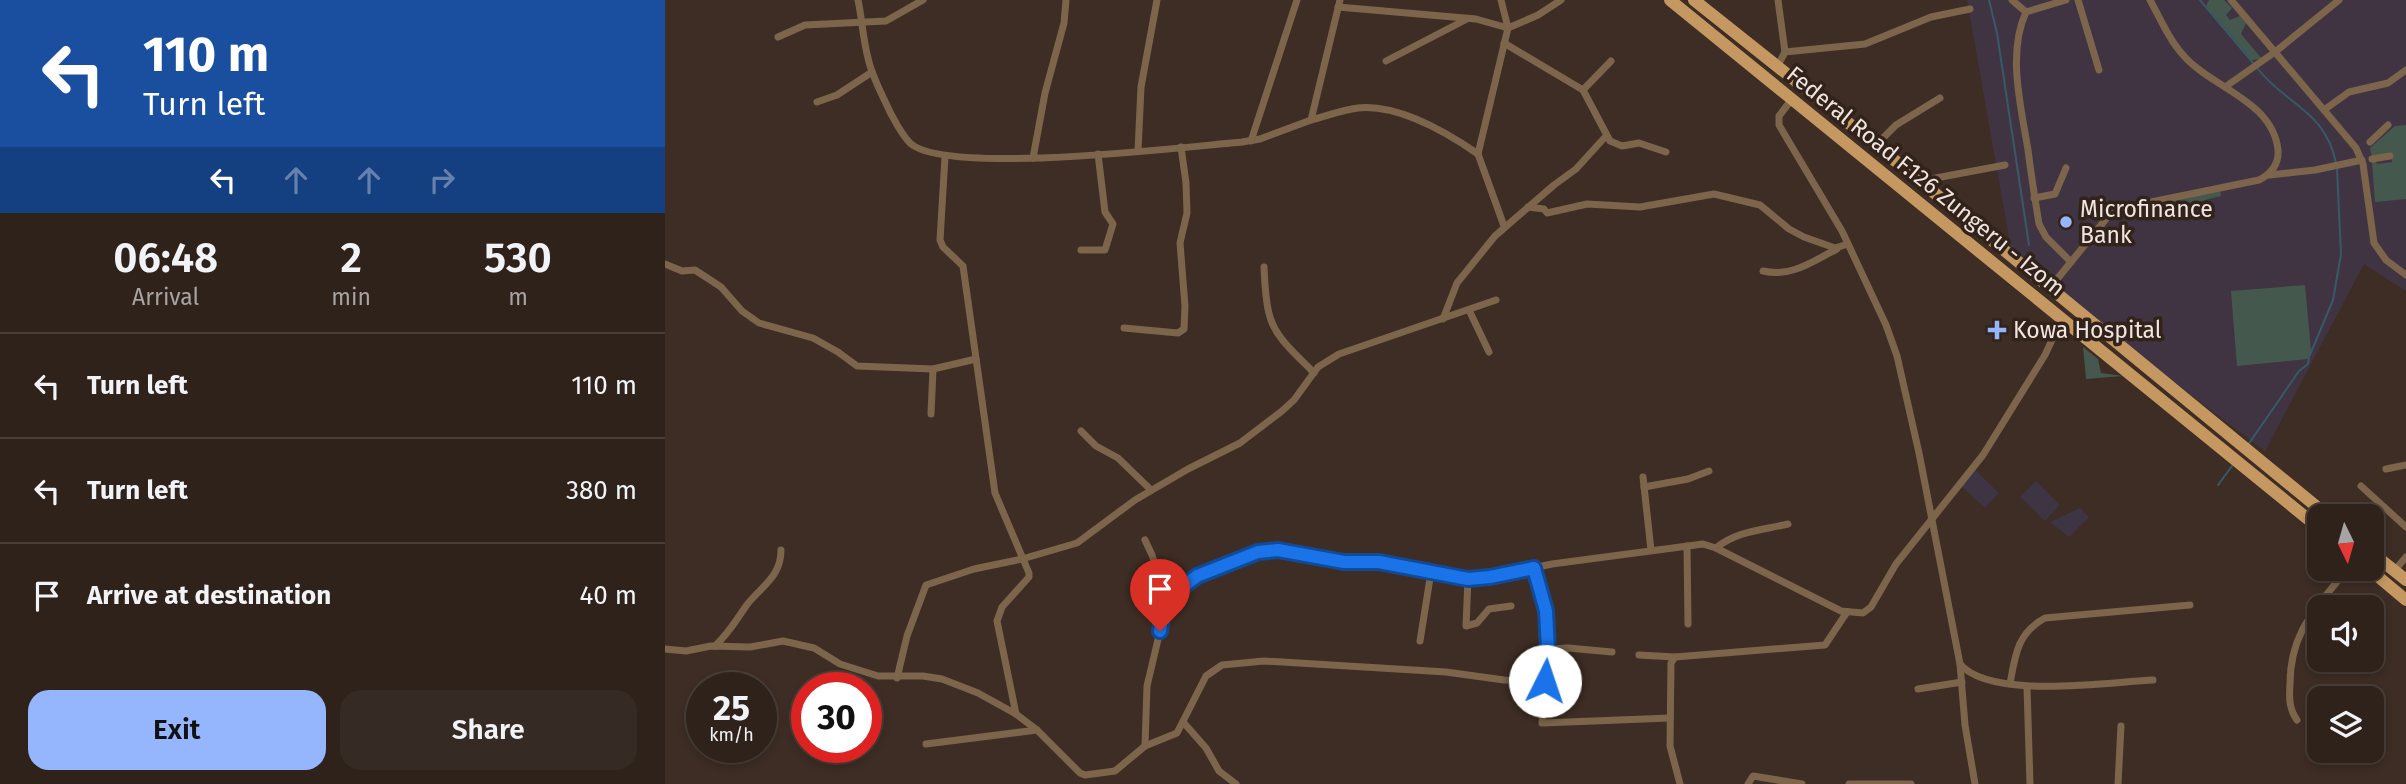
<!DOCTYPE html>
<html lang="en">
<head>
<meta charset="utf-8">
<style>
	:root { --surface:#2e221b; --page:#362a24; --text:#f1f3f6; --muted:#a7a4a3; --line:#493f3a; --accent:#95b6fd }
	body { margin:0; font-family:"Fira Sans",sans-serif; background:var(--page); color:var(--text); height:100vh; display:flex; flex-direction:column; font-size:26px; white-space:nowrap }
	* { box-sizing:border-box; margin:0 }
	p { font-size:23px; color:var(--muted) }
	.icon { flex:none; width:38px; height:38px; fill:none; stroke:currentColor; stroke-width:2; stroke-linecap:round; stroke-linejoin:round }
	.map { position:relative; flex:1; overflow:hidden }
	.sheet { display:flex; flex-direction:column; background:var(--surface); width:665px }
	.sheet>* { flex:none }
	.top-card { background:#1a4fa0; color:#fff; overflow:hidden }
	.needle { width:46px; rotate:175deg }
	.buttons { position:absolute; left:1642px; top:504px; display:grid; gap:14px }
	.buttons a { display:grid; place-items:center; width:77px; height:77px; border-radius:14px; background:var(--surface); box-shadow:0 4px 10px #0003,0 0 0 2px var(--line); font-size:35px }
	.speed { position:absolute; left:21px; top:672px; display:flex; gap:14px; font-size:35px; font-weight:700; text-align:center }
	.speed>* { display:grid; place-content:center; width:91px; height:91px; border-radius:50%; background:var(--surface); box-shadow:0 4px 10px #0003,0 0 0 2px var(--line); line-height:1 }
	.speed small { font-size:18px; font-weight:400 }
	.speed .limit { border:10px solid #d22; background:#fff; color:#111 }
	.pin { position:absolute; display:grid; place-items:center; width:60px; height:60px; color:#fff; margin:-72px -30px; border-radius:50% 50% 50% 0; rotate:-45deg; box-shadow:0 0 7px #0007 }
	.pin .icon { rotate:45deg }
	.me { position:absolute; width:77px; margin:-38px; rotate:4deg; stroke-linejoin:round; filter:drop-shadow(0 0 5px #0008) }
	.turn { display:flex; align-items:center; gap:24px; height:147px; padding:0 28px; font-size:32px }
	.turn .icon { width:91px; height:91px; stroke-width:2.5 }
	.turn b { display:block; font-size:49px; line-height:60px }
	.lanes { display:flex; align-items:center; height:66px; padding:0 28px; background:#0003; justify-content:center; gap:35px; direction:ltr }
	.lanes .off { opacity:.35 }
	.eta { display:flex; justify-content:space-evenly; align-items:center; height:119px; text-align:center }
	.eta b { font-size:42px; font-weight:600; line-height:49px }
	.cta { display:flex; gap:14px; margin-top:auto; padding:14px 28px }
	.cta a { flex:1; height:80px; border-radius:21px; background:var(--accent); color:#111; font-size:28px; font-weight:600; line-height:80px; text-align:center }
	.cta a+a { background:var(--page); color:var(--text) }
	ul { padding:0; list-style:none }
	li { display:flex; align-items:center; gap:21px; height:105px; padding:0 28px; border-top:2px solid var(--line) }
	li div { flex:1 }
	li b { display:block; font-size:26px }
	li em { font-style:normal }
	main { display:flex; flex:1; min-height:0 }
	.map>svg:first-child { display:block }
</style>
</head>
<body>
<main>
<section class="sheet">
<div class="top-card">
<div class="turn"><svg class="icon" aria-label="left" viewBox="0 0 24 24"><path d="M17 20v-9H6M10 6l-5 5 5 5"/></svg><div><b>110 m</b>Turn left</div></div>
<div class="lanes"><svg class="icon" aria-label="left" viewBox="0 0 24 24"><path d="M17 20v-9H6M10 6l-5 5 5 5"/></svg><svg class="icon off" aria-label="ahead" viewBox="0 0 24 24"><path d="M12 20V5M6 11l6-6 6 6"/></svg><svg class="icon off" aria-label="ahead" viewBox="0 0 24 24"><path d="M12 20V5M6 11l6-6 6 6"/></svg><svg class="icon off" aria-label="right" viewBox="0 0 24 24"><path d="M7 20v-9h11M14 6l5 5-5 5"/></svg></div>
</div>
<div class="eta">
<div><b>06:48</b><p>Arrival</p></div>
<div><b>2</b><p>min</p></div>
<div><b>530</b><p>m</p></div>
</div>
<ul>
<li><svg class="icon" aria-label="left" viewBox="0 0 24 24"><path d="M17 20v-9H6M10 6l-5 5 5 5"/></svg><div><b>Turn left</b></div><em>110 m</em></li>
<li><svg class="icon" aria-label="left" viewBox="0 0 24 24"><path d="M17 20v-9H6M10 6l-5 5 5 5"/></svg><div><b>Turn left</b></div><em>380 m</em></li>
<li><svg class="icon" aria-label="arrive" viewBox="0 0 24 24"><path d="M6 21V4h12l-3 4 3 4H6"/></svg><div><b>Arrive at destination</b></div><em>40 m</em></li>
</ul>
<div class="cta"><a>Exit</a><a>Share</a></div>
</section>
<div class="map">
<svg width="1741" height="784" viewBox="0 0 1741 784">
	<rect width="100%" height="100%" fill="#3d2d24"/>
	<g fill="#3d3444">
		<polygon points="1307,467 1334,493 1320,508 1292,482"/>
		<polygon points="1371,481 1395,505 1380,521 1355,497"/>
		<polygon points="1415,508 1424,517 1404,537 1385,522"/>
	</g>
	<polygon fill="#403442" points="1302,0 1741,0 1741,291 1699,264 1600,451 1348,260"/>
	<g fill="#45584e">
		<polygon points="1544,0 1559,0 1567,8 1561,15 1565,20 1575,16 1581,23 1576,34 1597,59 1587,60 1541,6"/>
		<polygon points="1741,125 1741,199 1710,202 1707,162 1710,160 1712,164 1727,162 1726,154 1707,157 1705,148 1730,126"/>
		<polygon points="1555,189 1556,196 1509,208 1513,219 1484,220 1483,204"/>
		<polygon points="1640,285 1646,351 1643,359 1572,366 1566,291"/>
		<polygon points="1418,347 1433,359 1436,373 1458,376 1421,379"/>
	</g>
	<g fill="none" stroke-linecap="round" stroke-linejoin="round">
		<g stroke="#375968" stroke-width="2">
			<polyline points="1324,0 1332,33 1364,245"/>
			<polyline points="1535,0 1589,64"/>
			<path d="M1592 68C1622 106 1660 110 1671 163"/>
			<polyline points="1583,445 1634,371 1643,364 1644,357 1668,300 1676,254 1672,169"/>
			<polyline points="1553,485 1567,466"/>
		</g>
		<g stroke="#7c654b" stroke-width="7">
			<path d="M193 0C197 19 198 39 203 58 207 77 217 94 225 112 231 123 236 134 245 143 280 176 519 147 577 142L595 139 646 120 675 0"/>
			<polyline points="1347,0 1361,12"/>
			<path d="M1401 0 1361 12C1342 53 1356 107 1363 150 1366 174 1370 199 1374 224L1381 237 1406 262"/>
			<polyline points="1413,0 1434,70"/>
			<polyline points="1566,0 1691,148 1698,164 1709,243 1721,260 1741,275"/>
			<polyline points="673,7 811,19 843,28 873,15 896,0"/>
			<polyline points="113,37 140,25 221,21 258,0"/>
			<polyline points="839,43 918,90 946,61"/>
			<polyline points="1120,52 1200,44 1266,17 1305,9"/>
			<polyline points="721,61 802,19"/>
			<polyline points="1112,67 1120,52 1113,0"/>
			<polyline points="1560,87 1610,52 1674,0"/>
			<polyline points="918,90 945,141 957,146 974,143 1001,152"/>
			<path d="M1127 99 1114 116V125L1177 231 1221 325 1232 356 1254 453 1295 664C1325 700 1443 682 1488 680"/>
			<polyline points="152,102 172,95 207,72"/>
			<polyline points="1659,110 1684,92 1723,83 1741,70"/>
			<path d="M646 120C661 116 677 110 693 108 732 104 781 132 813 154L839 226"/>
			<polyline points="586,141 632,0"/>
			<polyline points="1705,142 1723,125"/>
			<polyline points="1211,145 1231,125 1275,98"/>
			<polyline points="473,151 476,87 492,0"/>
			<polyline points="813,154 843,28 836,0"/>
			<polyline points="280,157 275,240 278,247 298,266 330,493 364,573 364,577 337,607 332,621 351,714"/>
			<polyline points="368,158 380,93 399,23 401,0"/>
			<polyline points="1707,159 1725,156"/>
			<polyline points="1604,175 1650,170 1697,160"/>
			<polyline points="1255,181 1340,165"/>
			<polyline points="1369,198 1390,194 1401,168"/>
			<polyline points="863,207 879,209 882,213 922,204 975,207 1049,194 1095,205 1124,229 1139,237 1170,248 1183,244"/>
			<polyline points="416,250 440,250 448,224 440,212 433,154"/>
			<polyline points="0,264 17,271 30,270 56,287 77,311 94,323 148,338 173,352 192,366 268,369"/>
			<path d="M599 267C600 284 600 301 605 317 611 339 634 357 649 373"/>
			<path d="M1098 271C1126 278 1148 261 1172 249"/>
			<path d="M1384 289 1445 214 1452 209 1594 180C1606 174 1614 165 1613 150 1608 101 1547 88 1519 56 1504 40 1495 18 1485 0"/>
			<polyline points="804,310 824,352"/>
			<polyline points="778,319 792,283 830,236 889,185 911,169 941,136"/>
			<polyline points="459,328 513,333 519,329 520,306 515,243 522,213 521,183 516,147"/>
			<polyline points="266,414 268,369 311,359"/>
			<polyline points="416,431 431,446 453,458 486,490"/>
			<polyline points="1721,469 1741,465"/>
			<polyline points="978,477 986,550"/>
			<polyline points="1696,486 1741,527"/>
			<polyline points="979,487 1023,479 1044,471"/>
			<polyline points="1022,546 1023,624"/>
			<path d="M1051 548C1071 531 1098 530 1123 524"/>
			<polyline points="869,568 881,611 883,649 877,723 1005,718"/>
			<polyline points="1729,571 1741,557"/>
			<polyline points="803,579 801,626 812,623 824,609 846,606"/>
			<polyline points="500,595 520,585 532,576 593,552 613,549 679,562 714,562 803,579 825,577 887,564 1038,544 1051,548 1176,611 1198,613 1206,607 1231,564 1318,455 1380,355 1397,318"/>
			<polyline points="755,641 766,572"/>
			<path d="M50 646C64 633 70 622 81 606 95 587 116 578 116 550"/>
			<polyline points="0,649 21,651 46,646 85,647 118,641 149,648 175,664 213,676 258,676 277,679 313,693 351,714 372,730 415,773 420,775 450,771 480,746 512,733 541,676 557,665 599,661 781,672 839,680 880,681"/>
			<polyline points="883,649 903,648 947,652"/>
			<polyline points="974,655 1010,657"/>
			<polyline points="1295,664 1300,725 1310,784"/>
			<polyline points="232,678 242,636 261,585 309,569 357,559 412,543 470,500 523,469 575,443 617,411 629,400 653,367 674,354 831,300"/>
			<path d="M1345 684C1350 656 1352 633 1380 618L1525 605"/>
			<polyline points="1362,687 1365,784"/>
			<polyline points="1253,689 1297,682"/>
			<path d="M1632 720C1624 709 1624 697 1625 684 1625 631 1652 608 1682 569"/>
			<polyline points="519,723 541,748 554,771 571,784"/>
			<polyline points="261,744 372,730"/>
			<polyline points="480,746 482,686 495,631 500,595 487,555 480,540"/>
			<polyline points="1015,784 1005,746 1006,663 1010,657 1160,645 1182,612"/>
			<polyline points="1083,784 1088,776 1137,784"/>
			<polyline points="1184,784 1246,784"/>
			<polyline points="1453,784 1456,726"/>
		</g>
		<g stroke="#c69861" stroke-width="12">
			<polyline points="1005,0 1654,528"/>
			<polyline points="1029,0 1211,145 1663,516"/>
			<polyline points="1706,552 1741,580"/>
			<polyline points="1704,569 1741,600"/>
		</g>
	</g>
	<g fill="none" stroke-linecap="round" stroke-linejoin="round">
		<defs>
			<polyline id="route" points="495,631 500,595 520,585 532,576 593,552 613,550 679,562 714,562 803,579 825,577 869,568 881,611 883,649 880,681"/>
		</defs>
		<use href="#route" stroke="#114b97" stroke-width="18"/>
		<use href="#route" stroke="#1a73e8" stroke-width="12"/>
	</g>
	<g fill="#95b6fd" stroke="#32231a" stroke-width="2.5">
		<circle cx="1401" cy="222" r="7"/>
		<path d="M1328.5 319.5h7v7h7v7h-7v7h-7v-7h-7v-7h7z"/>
	</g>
	<g text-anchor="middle" stroke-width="7" stroke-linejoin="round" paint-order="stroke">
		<g font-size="23" fill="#f0e5e0" stroke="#32231a">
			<text transform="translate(1261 181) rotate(39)" y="8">Federal Road F.126 Zungeru - Izom</text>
		</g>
		<g font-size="23" fill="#f0e5e0" stroke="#32231a" text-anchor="start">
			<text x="1415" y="217">Microfinance<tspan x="1415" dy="26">Bank</tspan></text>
			<text x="1348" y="338">Kowa Hospital</text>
		</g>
	</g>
</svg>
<div class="buttons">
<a><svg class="needle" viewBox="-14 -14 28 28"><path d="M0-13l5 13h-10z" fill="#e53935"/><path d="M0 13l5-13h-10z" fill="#a7a4a3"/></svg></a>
<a><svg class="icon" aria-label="sound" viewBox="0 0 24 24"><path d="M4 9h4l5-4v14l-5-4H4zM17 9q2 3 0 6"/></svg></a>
<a><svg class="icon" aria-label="layers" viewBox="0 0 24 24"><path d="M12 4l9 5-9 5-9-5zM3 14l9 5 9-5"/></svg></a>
</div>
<div class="speed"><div>25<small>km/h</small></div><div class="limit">30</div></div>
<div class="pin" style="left:495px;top:631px;background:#d93025"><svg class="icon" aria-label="arrive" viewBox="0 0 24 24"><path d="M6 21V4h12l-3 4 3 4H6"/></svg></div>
<svg class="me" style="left:880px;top:681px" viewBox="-20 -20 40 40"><circle r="19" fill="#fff"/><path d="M0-13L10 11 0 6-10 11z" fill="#1a73e8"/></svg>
</div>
</main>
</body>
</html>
